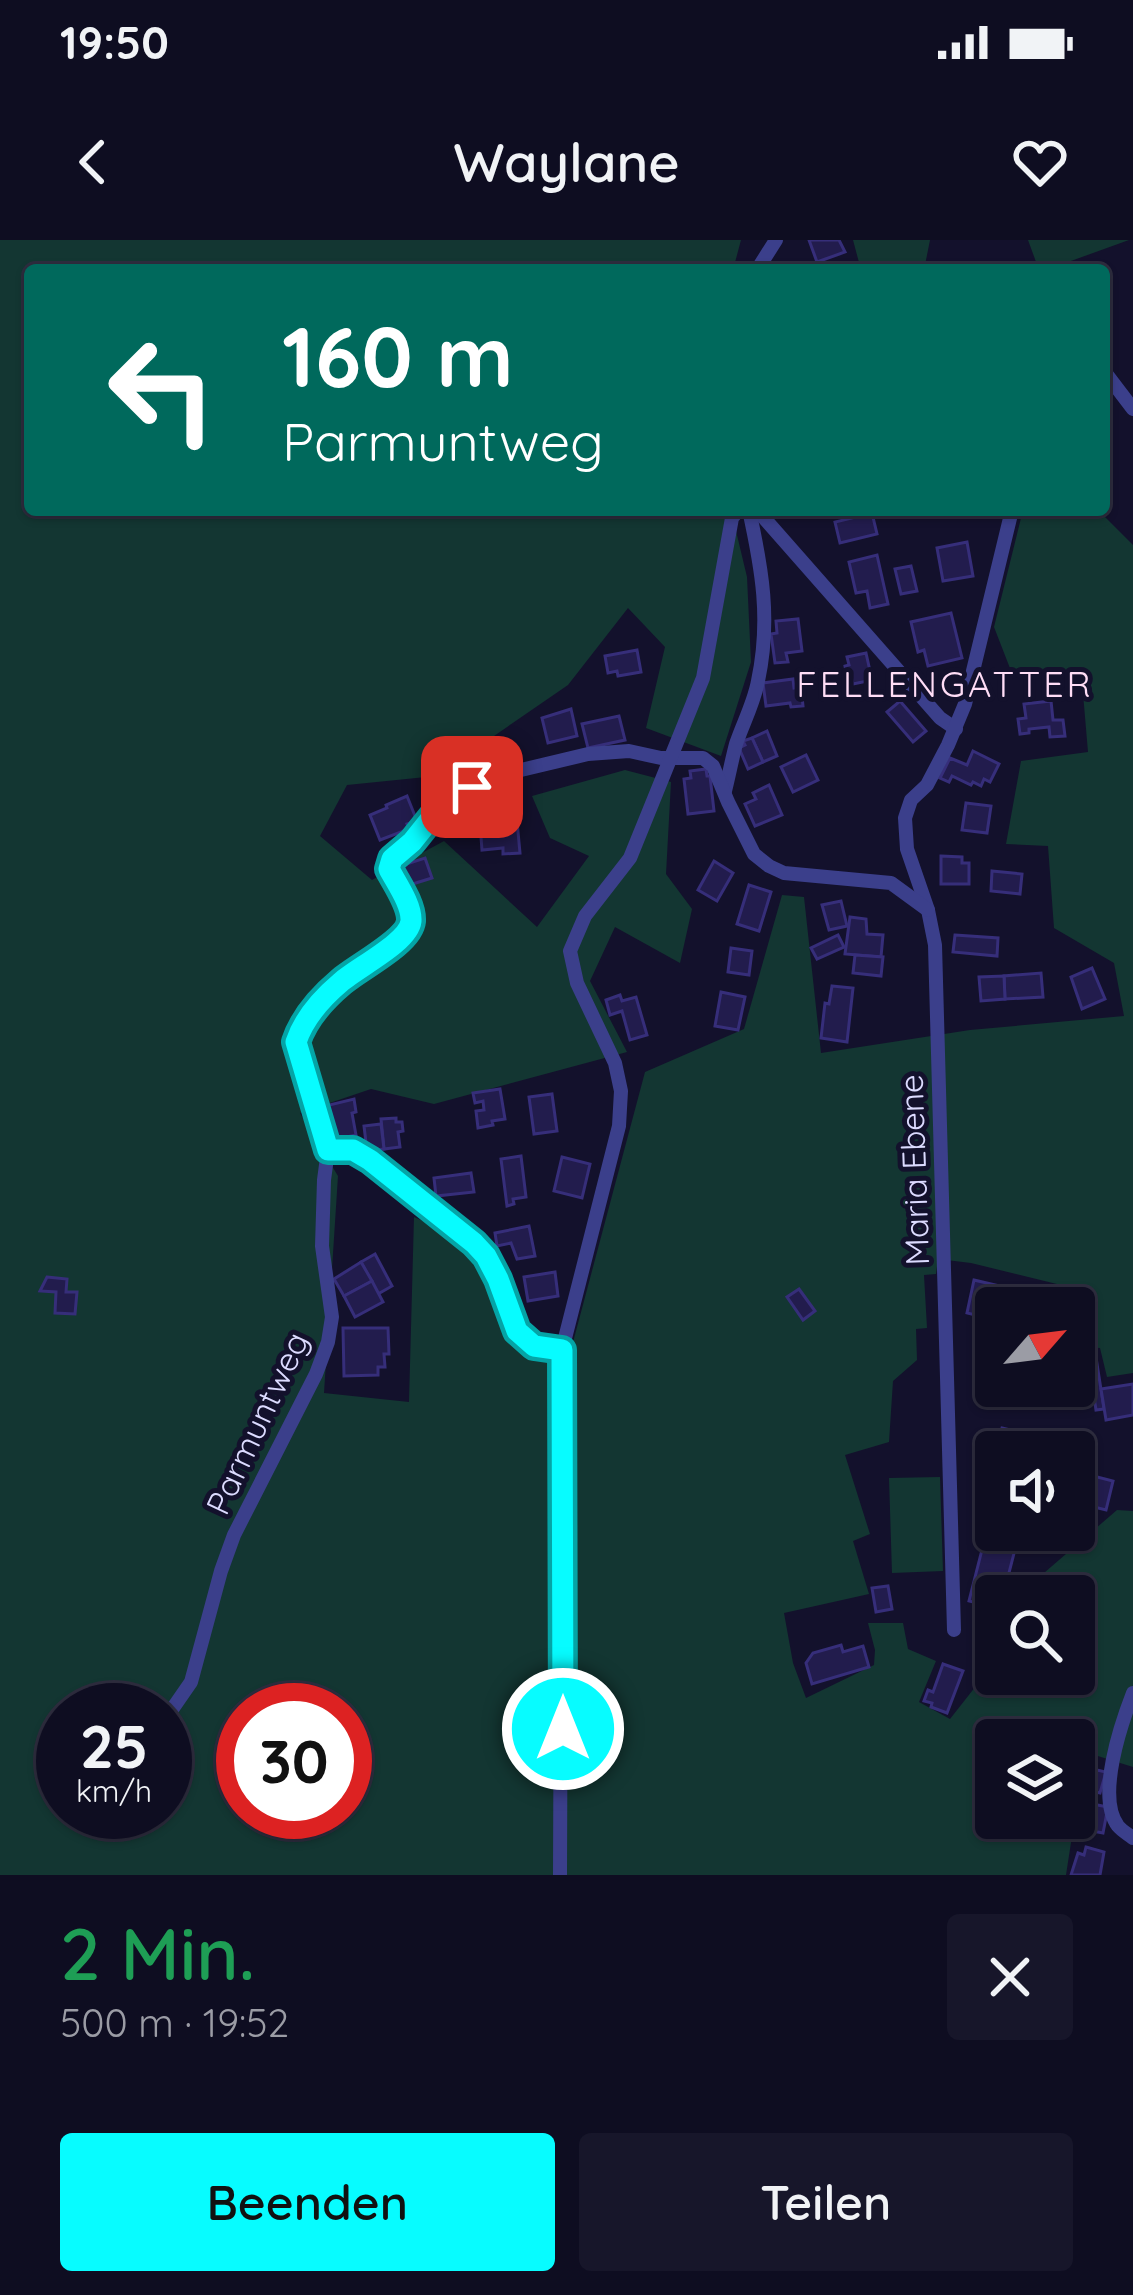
<!DOCTYPE html>
<html lang="de">
<head>
<meta charset="utf-8">
<style>
	:root { --surface:#0e0d21; --page:#17162a; --text:#f1f3f6; --muted:#9b9ca5; --line:#2e2d3f; --accent:#07fcff }
	body { margin:0; font-family:Quicksand,sans-serif; background:var(--page); color:var(--text); height:100vh; display:flex; flex-direction:column; font-size:45px; white-space:nowrap }
	* { box-sizing:border-box; margin:0 }
	p { font-size:39px; color:var(--muted) }
	.icon { flex:none; width:66px; height:66px; fill:none; stroke:currentColor; stroke-width:2; stroke-linecap:round; stroke-linejoin:round }
	.map { position:relative; height:1635px; overflow:hidden }
	.sheet { display:flex; flex-direction:column; background:var(--surface); flex:1 }
	.sheet>* { flex:none }
	.top-card { position:absolute; left:24px; top:24px; width:1086px; height:252px; border-radius:12px; box-shadow:0 3px 9px #0004,0 0 0 3px var(--line); background:#00695c; color:#fff; overflow:hidden }
	.needle { width:78px; rotate:62deg }
	.fabs { position:absolute; left:975px; top:1047px; display:grid; gap:24px }
	.fabs a { display:grid; place-items:center; width:120px; height:120px; border-radius:12px; background:var(--surface); box-shadow:0 3px 9px #0004,0 0 0 3px var(--line); font-size:60px }
	.speed { position:absolute; left:36px; top:1443px; display:flex; gap:24px; font-size:60px; font-weight:700; text-align:center }
	.speed>* { display:grid; place-content:center; width:156px; height:156px; border-radius:50%; background:var(--surface); box-shadow:0 3px 9px #0004,0 0 0 3px var(--line); line-height:1 }
	.speed small { font-size:30px; font-weight:400 }
	.speed .limit { border:18px solid #d22; background:#fff; color:#111 }
	.pin { position:absolute; display:grid; place-items:center; width:102px; height:102px; color:#fff; margin:-51px; border-radius:24px; box-shadow:0 6px 18px #0006 }
	.me { position:absolute; width:132px; margin:-66px; rotate:0deg; stroke-linejoin:round; filter:drop-shadow(0 0 9px #0008) }
	.turn { display:flex; align-items:center; gap:42px; height:252px; padding:0 60px; font-size:54px }
	.turn .icon { width:156px; height:156px; stroke-width:2.5 }
	.turn b { display:block; font-size:84px; line-height:102px }
	.round { display:grid; place-items:center; flex:none; width:126px; height:126px; border-radius:12px; background:var(--page) }
	.summary { display:flex; align-items:center; justify-content:space-between; height:204px; padding:0 60px }
	h1 { font-size:72px; font-weight:600; line-height:90px; color:#1e9e55 }
	.action { display:flex; gap:24px; margin-top:auto; padding:24px 60px }
	.action a { flex:1; height:138px; border-radius:12px; background:var(--accent); color:#111; font-size:48px; font-weight:600; line-height:138px; text-align:center }
	.action a+a { background:var(--page); color:var(--text) }
	.status { display:flex; justify-content:space-between; align-items:center; height:84px; padding:0 60px; background:var(--surface); direction:ltr }
	.status svg { height:33px; fill:currentColor }
	header { display:flex; justify-content:space-between; align-items:center; height:156px; padding:0 60px; background:var(--surface); font-size:54px; font-weight:600 }
	.map>svg:first-child { display:block }
</style>
</head>
<body>
<div class="status"><b>19:50</b><svg viewBox="0 0 49 12"><path d="M0 12V9h3v3zM5 12V6h3v6zM10 12V3h3v9zM15 12V0h3v12zM26 1h20v11H26zM47 4h2v5h-2z"/></svg></div>
<header><svg class="icon" aria-label="back" viewBox="0 0 24 24"><path d="M15 5l-7 7 7 7"/></svg>Waylane<svg class="icon" aria-label="heart" viewBox="0 0 24 24"><path d="M12 20l-8-8c-3-5 5-10 8-4 3-6 11-1 8 4z"/></svg></header>
<div class="map">
<svg width="1133" height="1635" viewBox="0 0 1133 1635">
	<rect width="100%" height="100%" fill="#13112c"/>
	<g fill="#133632" fill-rule="evenodd">
		<path d="M0 0H741L733 30H30V270H731L747 337 751 422 721 516 646 488 665 407 628 368 568 445 436 536 347 545 320 596 372 640 444 601 537 687 589 616 550 598 532 556 625 530 671 542 666 634 692 669 680 723 615 687 590 741 627 812 434 864 371 849 300 873 338 936 324 1153 409 1162 414 977 493 1011 527 1094 572 1106 645 832 744 789 782 655 804 657 821 813 970 790 1124 776 1114 723 1054 688 1048 606 1006 604 1021 521 1088 512 1081 430 1013 436 994 387 1023 270H1098L1133 305V1133L1107 1137 1100 1108 1080 1107 1074 1083V1068H1070L1065 1046 971 1023 938 1019 936 1034 924 1035 927 1088 916 1089 917 1120 893 1141 889 1202 845 1215 870 1294 853 1301 869 1354 784 1373 793 1423 806 1458 874 1425 875 1410 868 1383H903L908 1409 936 1421 919 1462 950 1479 987 1432 996 1415V1434H1074V1356H1028L1037 1339 1117 1270 1133 1271V1527L1085 1512 1066 1635H0ZM63 1470H165V1572H63ZM243 1470H345V1572H243ZM996 1500H1074V1578H996Z"/>
		<polygon points="853,0 930,0 924,30 861,30"/>
		<polygon points="1028,0 1129,0 1046,30 1039,30"/>
		<polygon points="940,1237 943,1331 892,1333 889,1238"/>
	</g>
	<g fill="#221c4d" stroke="#362e7a" stroke-width="3">
		<polygon points="809,0 839,0 845,12 817,22"/>
		<polygon points="872,273 877,294 840,303 835,282"/>
		<polygon points="967,302 973,336 943,341 937,308"/>
		<polygon points="877,315 888,364 870,368 867,351 856,353 849,322"/>
		<polygon points="911,326 917,351 901,354 895,329"/>
		<polygon points="951,373 962,418 928,426 924,410 918,412 911,382"/>
		<polygon points="798,379 802,411 786,413 788,422 775,423 771,394 777,393 776,381"/>
		<polygon points="637,410 641,432 618,436 617,431 608,433 605,416"/>
		<polygon points="866,413 872,440 853,444 851,436 847,437 845,426 849,425 847,417"/>
		<polygon points="793,439 794,448 801,447 803,466 791,467 790,463 766,466 763,443"/>
		<polygon points="900,461 926,491 913,502 887,472"/>
		<polygon points="1051,461 1053,480 1063,480 1065,496 1050,497 1049,487 1029,489 1029,493 1020,494 1018,479 1026,478 1024,464"/>
		<polygon points="571,469 577,496 548,503 542,478"/>
		<polygon points="619,476 625,500 588,508 582,484"/>
		<polygon points="767,491 777,516 763,522 752,498"/>
		<polygon points="752,498 763,522 748,529 739,508 745,505 743,501"/>
		<polygon points="973,511 999,524 990,542 984,539 981,546 973,542 971,545 952,536 949,542 940,538 950,518 967,525"/>
		<polygon points="806,515 818,540 793,552 781,527"/>
		<polygon points="706,529 707,536 710,536 714,571 688,574 684,539 691,538 690,531"/>
		<polygon points="769,545 782,575 755,586 745,564 756,559 753,553"/>
		<polygon points="407,556 417,581 407,584 409,589 380,600 370,575 387,568 386,565"/>
		<polygon points="966,563 991,566 987,593 962,590"/>
		<polygon points="472,564 474,586 446,588 444,566"/>
		<polygon points="517,581 520,613 503,614 503,608 482,610 480,584"/>
		<polygon points="941,616 962,617 962,623 969,623 969,644 941,644"/>
		<polygon points="425,618 432,638 406,646 400,626"/>
		<polygon points="714,621 733,633 717,661 698,650"/>
		<polygon points="992,631 1022,634 1020,654 991,651"/>
		<polygon points="749,645 771,652 759,691 737,684"/>
		<polygon points="841,661 847,686 829,690 822,665"/>
		<polygon points="850,677 866,679 867,694 883,695 881,717 845,714"/>
		<polygon points="838,695 844,707 817,719 811,708"/>
		<polygon points="955,695 998,698 997,716 953,712"/>
		<polygon points="731,708 752,711 749,735 728,732"/>
		<polygon points="855,715 883,717 881,736 853,733"/>
		<polygon points="1092,728 1105,759 1082,769 1071,737"/>
		<polygon points="1041,733 1043,757 1005,759 1004,736"/>
		<polygon points="1004,736 1005,759 981,761 979,737"/>
		<polygon points="832,746 853,748 847,802 821,798 825,763 829,764"/>
		<polygon points="721,752 745,757 738,790 715,786"/>
		<polygon points="620,755 622,761 636,757 647,795 630,800 622,771 610,775 606,760"/>
		<polygon points="500,849 505,879 492,881 493,885 478,888 476,871 484,870 483,861 475,863 473,853"/>
		<polygon points="552,854 557,891 534,894 529,857"/>
		<polygon points="354,859 356,872 352,873 356,895 332,900 325,866"/>
		<polygon points="396,878 396,882 402,882 403,891 398,892 400,907 384,909 381,879"/>
		<polygon points="381,884 384,909 367,911 364,886"/>
		<polygon points="521,916 526,957 513,959 514,964 507,966 501,919"/>
		<polygon points="562,917 590,924 582,958 554,951"/>
		<polygon points="471,933 474,952 436,956 434,938"/>
		<polygon points="529,986 535,1016 517,1019 511,1003 497,1006 495,993"/>
		<polygon points="375,1014 392,1046 378,1054 361,1022"/>
		<polygon points="361,1022 372,1041 344,1056 334,1039"/>
		<polygon points="555,1032 558,1056 528,1061 524,1037"/>
		<polygon points="47,1037 67,1039 66,1052 77,1052 75,1074 55,1073 56,1052 40,1051"/>
		<polygon points="974,1040 1063,1061 1061,1068 996,1068 996,1080 967,1073"/>
		<polygon points="372,1041 383,1062 355,1077 344,1056"/>
		<polygon points="799,1049 815,1071 803,1080 787,1057"/>
		<polygon points="343,1088 388,1088 389,1114 384,1114 385,1127 378,1127 378,1135 344,1136"/>
		<polygon points="1095,1111 1104,1169 1096,1170 1093,1150 1088,1151 1082,1113"/>
		<polygon points="1133,1144 1133,1175 1106,1180 1101,1149"/>
		<polygon points="1002,1188 1031,1195 1027,1212 996,1212 996,1277 980,1273"/>
		<polygon points="1074,1231 1113,1241 1106,1270 1074,1262"/>
		<polygon points="1001,1290 1020,1290 1003,1356 996,1356 996,1378 979,1374 981,1364 969,1361 986,1294 999,1297"/>
		<polygon points="888,1346 892,1369 876,1372 872,1348"/>
		<polygon points="841,1405 843,1412 863,1406 869,1427 812,1444 806,1423 813,1413"/>
		<polygon points="943,1424 963,1431 947,1473 931,1467 932,1463 924,1461 928,1450 933,1452"/>
		<polygon points="1088,1528 1106,1532 1100,1553 1082,1549"/>
		<polygon points="1092,1564 1108,1567 1103,1593 1087,1590"/>
		<polygon points="1086,1607 1104,1612 1100,1635 1071,1635 1078,1613 1084,1615"/>
	</g>
	<g fill="none" stroke-linecap="round" stroke-linejoin="round">
		<g stroke="#3b3f8b" stroke-width="14">
			<polyline points="757,30 776,0"/>
			<polyline points="1104,131 1133,169"/>
			<polyline points="757,270 940,478 956,489"/>
			<path d="M725 551C729 535 732 519 736 504 743 483 754 463 758 441 771 380 762 329 749 270"/>
			<polyline points="328,910 353,910 370,920 474,1002 486,1016 498,1039 517,1091 534,1106 562,1110"/>
			<polyline points="954,1390 935,705 928,670 907,609 905,578 911,560 927,545 948,505 965,464 1012,270"/>
			<path d="M1133 1453C1121 1484 1096 1557 1118 1586 1122 1591 1128 1594 1133 1598"/>
			<polyline points="173,1468 191,1442 221,1331 234,1295 316,1134 328,1102 332,1077 322,1006 324,940 328,910 299,818 296,802 300,789 313,771 339,743 408,693 412,679 389,629 392,619 412,601 447,557 521,530 588,514 629,511 661,518 703,518 713,526 728,562 754,614 769,626 784,633 891,643 928,670"/>
			<polyline points="560,1635 562,1110 619,886 621,851 615,823 577,743 570,711 585,676 630,618 703,438 732,278 739,270"/>
		</g>
	</g>
	<g fill="none" stroke-linecap="round" stroke-linejoin="round">
		<defs>
			<path id="route" d="M472 547 448 557 412 602 392 619 389 629C397 644 412 665 411 681 409 702 358 727 341 742 322 758 304 778 296 802L328 910H353L370 920 474 1003 486 1016 498 1039 517 1091 534 1106 562 1110 563 1489"/>
		</defs>
		<use href="#route" stroke="#05a4a6" stroke-width="30"/>
		<use href="#route" stroke="#07fcff" stroke-width="21"/>
	</g>
	<g text-anchor="middle" stroke-width="10" stroke-linejoin="round" paint-order="stroke">
		<g font-size="33" fill="#dcdbff" stroke="#13112c">
			<text transform="translate(914 930) rotate(-92)" y="12">Maria Ebene</text>
			<text transform="translate(257 1183) rotate(-65)" y="12">Parmuntweg</text>
		</g>
		<g font-size="36" letter-spacing="3" fill="#ffddf6" stroke="#13112c">
			<text x="945" y="457">FELLENGATTER</text>
		</g>
	</g>
</svg>
<div class="fabs">
<a><svg class="needle" viewBox="-14 -14 28 28"><path d="M0-13l5 13h-10z" fill="#e53935"/><path d="M0 13l5-13h-10z" fill="#9b9ca5"/></svg></a>
<a><svg class="icon" aria-label="sound" viewBox="0 0 24 24"><path d="M4 9h4l5-4v14l-5-4H4zM17 9q2 3 0 6"/></svg></a>
<a><svg class="icon" aria-label="search" viewBox="0 0 24 24"><circle cx="10" cy="10" r="6"/><path d="M15 15l6 6"/></svg></a>
<a><svg class="icon" aria-label="layers" viewBox="0 0 24 24"><path d="M12 4l9 5-9 5-9-5zM3 14l9 5 9-5"/></svg></a>
</div>
<div class="speed"><div>25<small>km/h</small></div><div class="limit">30</div></div>
<div class="pin" style="left:472px;top:547px;background:#d93025"><svg class="icon" aria-label="arrive" viewBox="0 0 24 24"><path d="M6 21V4h12l-3 4 3 4H6"/></svg></div>
<svg class="me" style="left:563px;top:1489px" viewBox="-20 -20 40 40"><circle r="17" fill="#07fcff" stroke="#fff" stroke-width="3"/><path d="M0-11L8 9 0 5-8 9z" fill="#fff"/></svg>
<div class="top-card">
<div class="turn"><svg class="icon" aria-label="left" viewBox="0 0 24 24"><path d="M17 20v-9H6M10 6l-5 5 5 5"/></svg><div><b>160 m</b>Parmuntweg</div></div>
</div>
</div>
<section class="sheet">
<div class="summary"><div><h1>2 Min.</h1><p>500 m · 19:52</p></div><a class="round"><svg class="icon" aria-label="close" viewBox="0 0 24 24"><path d="M6 6l12 12M18 6L6 18"/></svg></a></div>
<div class="action"><a>Beenden</a><a>Teilen</a></div>
</section>
</body>
</html>
